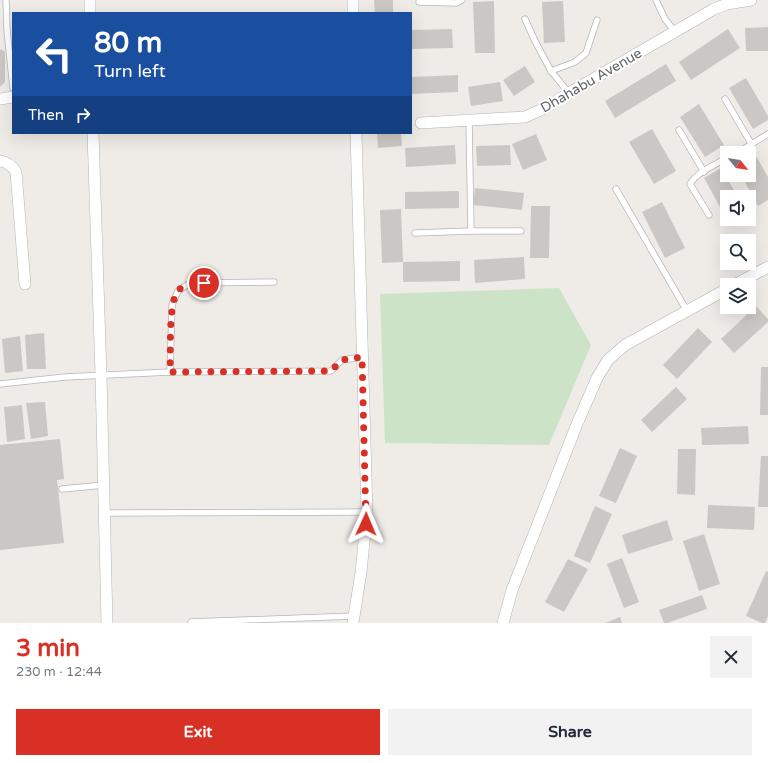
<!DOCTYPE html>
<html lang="en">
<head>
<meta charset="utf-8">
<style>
	:root { --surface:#fff; --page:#f2f2f3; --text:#1f2937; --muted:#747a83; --accent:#d93025 }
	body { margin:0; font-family:"Varela Round",sans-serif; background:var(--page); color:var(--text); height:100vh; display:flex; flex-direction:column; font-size:15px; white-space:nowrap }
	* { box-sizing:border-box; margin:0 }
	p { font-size:13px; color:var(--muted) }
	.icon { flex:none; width:22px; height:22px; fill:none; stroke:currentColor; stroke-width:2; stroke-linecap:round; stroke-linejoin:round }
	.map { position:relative; height:623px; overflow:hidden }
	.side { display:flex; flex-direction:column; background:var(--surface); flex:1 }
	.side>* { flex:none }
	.hud { position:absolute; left:12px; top:12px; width:400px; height:122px; border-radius:0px; box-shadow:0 4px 16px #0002; background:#1a4fa0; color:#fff; overflow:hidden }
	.needle { width:26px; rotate:120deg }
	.buttons { position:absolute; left:720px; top:146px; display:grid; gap:8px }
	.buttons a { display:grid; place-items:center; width:36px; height:36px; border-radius:0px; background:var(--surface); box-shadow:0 4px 16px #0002; font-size:20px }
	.pin { position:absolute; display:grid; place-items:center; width:34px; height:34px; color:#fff; margin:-17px; border:2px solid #fff; border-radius:50%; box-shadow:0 1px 4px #0007 }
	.me { position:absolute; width:44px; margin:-22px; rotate:1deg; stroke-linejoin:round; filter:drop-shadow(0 0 3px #0008) }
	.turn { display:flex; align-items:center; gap:14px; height:84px; padding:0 16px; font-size:18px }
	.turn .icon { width:52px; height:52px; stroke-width:2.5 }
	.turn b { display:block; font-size:28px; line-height:34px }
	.then { display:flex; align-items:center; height:38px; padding:0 16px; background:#0003; gap:8px; font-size:15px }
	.round { display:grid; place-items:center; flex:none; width:42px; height:42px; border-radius:0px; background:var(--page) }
	.head { display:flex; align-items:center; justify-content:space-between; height:68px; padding:0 16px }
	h1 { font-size:24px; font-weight:700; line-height:30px; color:var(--accent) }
	.cta { display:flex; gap:8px; margin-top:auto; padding:8px 16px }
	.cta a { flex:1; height:46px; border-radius:0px; background:var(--accent); color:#fff; font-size:16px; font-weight:700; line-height:46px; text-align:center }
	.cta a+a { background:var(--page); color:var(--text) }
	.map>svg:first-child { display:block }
</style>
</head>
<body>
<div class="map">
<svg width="768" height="623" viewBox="0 0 768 623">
	<rect width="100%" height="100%" fill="#efece8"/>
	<polygon fill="#cde3c8" points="559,288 591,345 549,445 385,443 380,294"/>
	<g fill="#cbc7c4">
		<polygon points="374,0 393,0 393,13 375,13"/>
		<polygon points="494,1 495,53 475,53 473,2"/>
		<polygon points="563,1 565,42 544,43 542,2"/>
		<polygon points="768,27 768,51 746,51 745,28"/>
		<polygon points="452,29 453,48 411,49 411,30"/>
		<polygon points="728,29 740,48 691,80 679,62"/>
		<polygon points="0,49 5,52 5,82 0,87"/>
		<polygon points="666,64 676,81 615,118 605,101"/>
		<polygon points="525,66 535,82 514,96 503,80"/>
		<polygon points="458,75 458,92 411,94 411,77"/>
		<polygon points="746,78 768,116 768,120 753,129 729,88"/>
		<polygon points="500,82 503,101 471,106 468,87"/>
		<polygon points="699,104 724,145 705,157 680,117"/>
		<polygon points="652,129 676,171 654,184 629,142"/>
		<polygon points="377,133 401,133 402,146 378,148"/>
		<polygon points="536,134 547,160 523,170 512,144"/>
		<polygon points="455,145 456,164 406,167 405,148"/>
		<polygon points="510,145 511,165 477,166 476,146"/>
		<polygon points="752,149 768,177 768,200 758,206 741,175 749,175 749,153 746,153"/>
		<polygon points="721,168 738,197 727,197 727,219 736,219 729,223 704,178"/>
		<polygon points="475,188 524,193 522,210 473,205"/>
		<polygon points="459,191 459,208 405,209 405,192"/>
		<polygon points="662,202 685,248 665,258 642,212"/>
		<polygon points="531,206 550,206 549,258 530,258"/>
		<polygon points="401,209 403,262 460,261 460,281 403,282 403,262 382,263 380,210"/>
		<polygon points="524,257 525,279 475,283 474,260"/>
		<polygon points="756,306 768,319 768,322 734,353 721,339"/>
		<polygon points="698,328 712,342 677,379 663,365"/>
		<polygon points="44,333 46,369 27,369 25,335"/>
		<polygon points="20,336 23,371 5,373 2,339"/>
		<polygon points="761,367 768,367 768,415 760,415"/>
		<polygon points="676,387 687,399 652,432 641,420"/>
		<polygon points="45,402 48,436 31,439 26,403"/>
		<polygon points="22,405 25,439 7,442 4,407"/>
		<polygon points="748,426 749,444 702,445 701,428"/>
		<polygon points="60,439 64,479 57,480 64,543 0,550 0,445"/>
		<polygon points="620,448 637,456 616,503 599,496"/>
		<polygon points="678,449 696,449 695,495 677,494"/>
		<polygon points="761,456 768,456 768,507 758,507"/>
		<polygon points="708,505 755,507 754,530 707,528"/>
		<polygon points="595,506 612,514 590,563 574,556"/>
		<polygon points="667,520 673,540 628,554 622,535"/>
		<polygon points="704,534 720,584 699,591 683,541"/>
		<polygon points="622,558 639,602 624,608 607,564"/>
		<polygon points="568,559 588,569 564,612 545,602"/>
		<polygon points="766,571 768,572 768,616 765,623 762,623 746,616"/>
		<polygon points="702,595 707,609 667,623 664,623 659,610"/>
		<polygon points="620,617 622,623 605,623"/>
	</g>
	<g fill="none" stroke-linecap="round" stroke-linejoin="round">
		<defs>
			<g id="service">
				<polyline points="6,0 7,30 13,88"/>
				<polyline points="656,0 665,19 675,32"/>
				<polyline points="419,2 456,3 462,0"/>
				<polyline points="525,19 535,41 551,71 569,93"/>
				<polyline points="551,71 575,62 586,53 597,20"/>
				<polyline points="725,99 752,145"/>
				<polyline points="469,121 471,231"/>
				<polyline points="679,130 704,172"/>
				<polyline points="737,153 768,134"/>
				<polyline points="616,189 687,311"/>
				<path d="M709 215 690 184C697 172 715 165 727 158"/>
				<polyline points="415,233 471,231 521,231"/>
				<polyline points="170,372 172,305 178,291 190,283 274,282"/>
				<polyline points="0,384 65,377 170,372 331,371 342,360 362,357"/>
				<polyline points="62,489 104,485"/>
				<polyline points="104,513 367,512"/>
				<polyline points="191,622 354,616"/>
			</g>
			<g id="minor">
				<polyline points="90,0 90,13"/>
				<polyline points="353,0 353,13"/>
				<polyline points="0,99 13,97"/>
				<polyline points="421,123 525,117 545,108 569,93 714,9 727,4 751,0"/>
				<polyline points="93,133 101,375 107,623"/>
				<path d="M0 161C8 162 12 166 16 172L25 284"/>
				<polyline points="734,285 768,267"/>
				<polyline points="353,623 361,572 367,512 356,133"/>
				<polyline points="503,623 512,590 577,424 597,378 608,360 625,345 727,289"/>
			</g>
		</defs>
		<use href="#service" stroke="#b3b5b8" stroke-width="7"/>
		<use href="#minor" stroke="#b3b5b8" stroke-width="12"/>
		<use href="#service" stroke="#fff" stroke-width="5.5"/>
		<use href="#minor" stroke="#fff" stroke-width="11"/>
	</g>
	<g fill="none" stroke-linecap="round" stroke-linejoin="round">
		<path stroke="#d93025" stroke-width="7" stroke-dasharray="0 12.6" d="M204 283C195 283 185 283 178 291 168 301 171 356 170 372L331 371 342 360 362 357 366 524"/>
	</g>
	<g text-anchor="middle" stroke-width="4" stroke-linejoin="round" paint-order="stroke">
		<g font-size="14" fill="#5f6366" stroke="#fff">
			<text transform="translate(591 80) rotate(-30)" y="5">Dhahabu Avenue</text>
		</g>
	</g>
</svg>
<div class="buttons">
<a><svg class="needle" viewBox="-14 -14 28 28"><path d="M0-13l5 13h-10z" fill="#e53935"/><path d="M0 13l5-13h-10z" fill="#747a83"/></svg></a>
<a><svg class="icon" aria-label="sound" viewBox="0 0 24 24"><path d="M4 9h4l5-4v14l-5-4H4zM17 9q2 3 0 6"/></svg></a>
<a><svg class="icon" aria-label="search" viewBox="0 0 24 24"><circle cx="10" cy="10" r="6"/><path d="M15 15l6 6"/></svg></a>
<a><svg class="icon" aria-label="layers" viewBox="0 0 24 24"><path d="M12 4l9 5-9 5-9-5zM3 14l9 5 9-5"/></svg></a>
</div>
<div class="pin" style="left:204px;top:283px;background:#d93025"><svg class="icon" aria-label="arrive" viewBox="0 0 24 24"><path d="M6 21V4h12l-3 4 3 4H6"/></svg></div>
<svg class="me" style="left:366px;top:524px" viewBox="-20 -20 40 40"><path d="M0-17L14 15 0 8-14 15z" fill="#d93025" stroke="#fff" stroke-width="4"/></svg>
<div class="hud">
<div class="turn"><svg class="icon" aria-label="left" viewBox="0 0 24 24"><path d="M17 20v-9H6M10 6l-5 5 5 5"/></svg><div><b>80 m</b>Turn left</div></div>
<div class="then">Then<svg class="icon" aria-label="right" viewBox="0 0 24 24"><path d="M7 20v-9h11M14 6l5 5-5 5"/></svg></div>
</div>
</div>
<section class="side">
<div class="head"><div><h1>3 min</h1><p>230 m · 12:44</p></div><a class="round"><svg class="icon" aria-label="close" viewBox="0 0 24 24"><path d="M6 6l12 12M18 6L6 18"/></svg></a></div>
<div class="cta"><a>Exit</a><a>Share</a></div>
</section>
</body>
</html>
